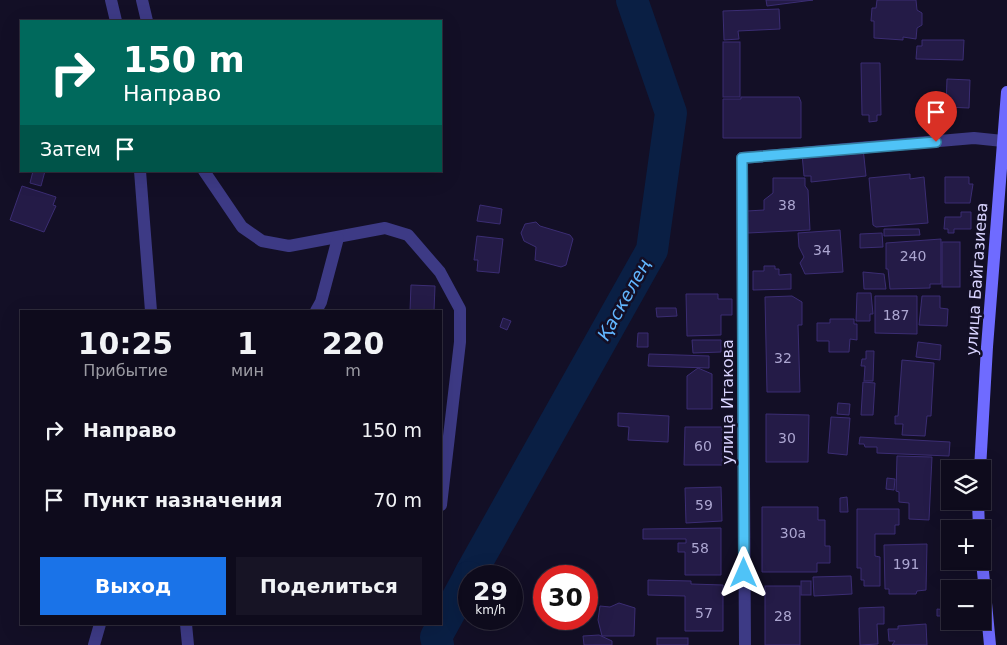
<!DOCTYPE html>
<html lang="ru">
<head>
<meta charset="utf-8">
<style>
	:root { --surface:#0e0b1c; --page:#171425; --text:#f1f3f6; --muted:#9b9ba3; --line:#2e2b3b; --accent:#1a73e8 }
	body { margin:0; font-family:"DejaVu Sans",sans-serif; background:var(--page); color:var(--text); height:100vh; display:flex; flex-direction:column; font-size:19px; white-space:nowrap }
	* { box-sizing:border-box; margin:0 }
	p { font-size:16px; color:var(--muted) }
	.icon { flex:none; width:28px; height:28px; fill:none; stroke:currentColor; stroke-width:2; stroke-linecap:round; stroke-linejoin:round }
	.map { position:relative; flex:1; overflow:hidden }
	.details { position:absolute; left:20px; top:310px; width:422px; height:315px; display:flex; flex-direction:column; background:var(--surface); border-radius:0px; box-shadow:0 5px 20px #0002,0 0 0 1px var(--line) }
	.details>* { flex:none }
	.guide { position:absolute; left:20px; top:20px; width:422px; height:152px; border-radius:0px; box-shadow:0 5px 20px #0002,0 0 0 1px var(--line); background:#00695c; color:#fff; overflow:hidden }
	.buttons { position:absolute; left:941px; top:460px; display:grid; gap:10px }
	.buttons a { display:grid; place-items:center; width:50px; height:50px; border-radius:0px; background:var(--surface); box-shadow:0 5px 20px #0002,0 0 0 1px var(--line); font-size:25px }
	.speed { position:absolute; left:458px; top:565px; display:flex; gap:10px; font-size:25px; font-weight:700; text-align:center }
	.speed>* { display:grid; place-content:center; width:65px; height:65px; border-radius:50%; background:var(--surface); box-shadow:0 5px 20px #0002,0 0 0 1px var(--line); line-height:1 }
	.speed small { font-size:12px; font-weight:400 }
	.speed .limit { border:8px solid #d22; background:#fff; color:#111 }
	.pin { position:absolute; display:grid; place-items:center; width:42px; height:42px; color:#fff; margin:-51px -21px; border-radius:50% 50% 50% 0; rotate:-45deg; box-shadow:0 0 5px #0007 }
	.pin .icon { rotate:45deg }
	.me { position:absolute; width:55px; margin:-28px; rotate:0deg; stroke-linejoin:round; filter:drop-shadow(0 0 4px #0008) }
	.turn { display:flex; align-items:center; gap:18px; height:105px; padding:0 20px; font-size:22px }
	.turn .icon { width:65px; height:65px; stroke-width:2.5 }
	.turn b { display:block; font-size:35px; line-height:42px }
	.then { display:flex; align-items:center; height:48px; padding:0 20px; background:#0003; gap:10px; font-size:19px }
	.eta { display:flex; justify-content:space-evenly; align-items:center; height:85px; text-align:center }
	.eta b { font-size:30px; font-weight:600; line-height:35px }
	.button { display:flex; gap:10px; margin-top:auto; padding:10px 20px }
	.button a { flex:1; height:58px; border-radius:0px; background:var(--accent); color:#fff; font-size:20px; font-weight:600; line-height:58px; text-align:center }
	.button a+a { background:var(--page); color:var(--text) }
	ul { padding:0; list-style:none }
	li { display:flex; align-items:center; gap:15px; height:70px; padding:0 20px }
	li div { flex:1 }
	li b { display:block; font-size:19px }
	li em { font-style:normal }
	.map>svg:first-child { display:block }
</style>
</head>
<body>
<div class="map">
<svg width="1007" height="645" viewBox="0 0 1007 645">
	<rect width="100%" height="100%" fill="#130f26"/>
	<g fill="none" stroke-linecap="round" stroke-linejoin="round">
		<g stroke="#0a1f44" stroke-width="32">
			<polyline points="469,576 652,250 671,113 632,0"/>
			<polyline points="438,645 436,637 469,577"/>
		</g>
	</g>
	<g fill="#241b47" stroke="#3b2d73">
		<polygon points="766,0 813,0 767,6"/>
		<polygon points="877,0 916,0 917,10 922,13 922,25 917,28 916,39 903,37 903,40 874,38 874,21 871,21 872,8 876,8"/>
		<polygon points="779,9 780,29 738,31 739,39 724,40 723,11"/>
		<polygon points="922,40 964,40 963,60 916,59 917,46 922,46"/>
		<rect x="723" y="42" width="17" height="55"/>
		<polygon points="861,63 880,63 881,115 877,115 877,121 869,122 869,115 862,115"/>
		<polygon points="947,79 970,80 969,108 946,107"/>
		<polygon points="741,97 799,97 801,102 801,138 723,138 723,99 741,99"/>
		<polygon points="863,148 866,176 811,182 811,176 804,176 802,154"/>
		<polygon points="33,171 45,171 41,186 30,183"/>
		<polygon points="910,174 910,179 924,177 928,223 876,227 873,225 869,178"/>
		<polygon points="945,177 969,177 969,184 973,184 970,203 945,203"/>
		<polygon points="773,178 805,178 805,186 808,190 810,230 748,233 747,211 764,210 764,200 773,193"/>
		<polygon points="22,186 56,197 53,205 56,206 44,232 10,220"/>
		<polygon points="480,205 502,209 500,224 477,221"/>
		<polygon points="961,212 971,212 971,229 954,229 954,233 948,233 948,229 944,229 945,217 961,217"/>
		<polygon points="536,222 540,226 570,235 573,239 566,265 561,267 535,260 536,247 524,241 521,233 525,224"/>
		<polygon points="884,229 919,229 920,235 884,236"/>
		<polygon points="840,230 843,272 805,274 800,263 804,257 799,247 798,233"/>
		<polygon points="882,233 883,247 860,248 860,234"/>
		<polygon points="477,236 503,239 499,273 477,271 478,260 474,260"/>
		<polygon points="941,239 941,284 930,284 930,288 890,289 888,269 886,269 886,243"/>
		<rect x="942" y="242" width="18" height="45"/>
		<polygon points="764,266 775,266 775,269 779,269 779,275 791,274 791,289 753,290 753,271 764,271"/>
		<polygon points="863,272 884,274 886,289 864,289"/>
		<polygon points="411,285 435,286 434,311 410,311"/>
		<polygon points="857,293 871,293 873,314 870,314 870,321 856,321"/>
		<polygon points="686,294 718,294 718,299 732,299 732,315 721,315 721,335 687,336"/>
		<polygon points="792,296 802,302 802,325 798,325 800,392 767,392 765,297"/>
		<polygon points="875,296 917,296 917,334 875,333"/>
		<polygon points="922,296 940,296 940,308 948,309 947,326 919,325"/>
		<polygon points="656,308 676,308 677,316 657,317"/>
		<polygon points="503,318 511,321 507,330 500,327"/>
		<polygon points="830,319 854,319 854,324 857,324 857,340 850,339 849,352 829,352 829,341 817,341 817,323 830,323"/>
		<polygon points="638,333 648,333 648,347 637,347"/>
		<polygon points="692,340 721,340 721,352 693,353"/>
		<polygon points="918,342 941,345 940,360 916,357"/>
		<polygon points="866,351 874,351 873,381 864,381 865,366 861,366 862,359 866,359"/>
		<polygon points="649,354 709,356 709,368 648,366"/>
		<polygon points="902,360 934,363 931,416 927,416 925,436 902,435 903,424 895,424 895,416 898,416"/>
		<polygon points="698,368 712,374 712,409 687,409 687,376"/>
		<polygon points="863,382 875,383 873,415 861,415"/>
		<polygon points="838,403 850,404 849,415 837,414"/>
		<polygon points="618,413 669,416 668,442 628,440 629,427 618,426"/>
		<polygon points="766,414 809,415 808,462 766,462"/>
		<polygon points="831,417 850,418 847,455 828,453"/>
		<polygon points="685,427 722,427 722,465 684,465"/>
		<polygon points="860,437 950,442 949,456 877,453 877,447 865,447 864,444 859,444"/>
		<polygon points="897,456 932,457 929,520 909,519 909,503 899,502 899,492 896,491"/>
		<polygon points="887,478 895,479 894,490 886,489"/>
		<polygon points="721,487 722,521 686,523 685,488"/>
		<polygon points="847,497 848,512 840,512 840,498"/>
		<polygon points="762,507 818,507 818,520 825,520 825,546 830,546 830,563 817,563 817,572 762,572"/>
		<polygon points="857,509 899,509 899,525 895,525 895,534 875,534 875,556 880,557 880,586 864,586 864,580 861,580 861,568 857,568"/>
		<polygon points="721,528 721,575 685,575 685,552 678,552 678,543 686,543 686,539 643,539 643,529"/>
		<polygon points="927,544 926,590 917,591 916,594 889,594 889,589 885,589 884,545"/>
		<polygon points="851,576 852,594 814,596 813,577"/>
		<polygon points="648,580 691,581 691,584 723,585 723,631 685,631 685,596 648,595"/>
		<rect x="801" y="581" width="10" height="14"/>
		<rect x="765" y="586" width="35" height="59"/>
		<polygon points="619,603 635,608 634,636 602,636 598,620 600,606 610,607"/>
		<polygon points="884,607 884,624 877,624 878,644 860,645 859,608"/>
		<polygon points="937,609 947,610 947,616 937,616"/>
		<polygon points="926,624 927,645 892,645 895,641 889,641 888,629 898,629 898,626"/>
		<polygon points="599,635 612,641 612,645 584,645 583,636"/>
		<rect x="657" y="638" width="31" height="7"/>
	</g>
	<g fill="none" stroke-linecap="round" stroke-linejoin="round">
		<g stroke="#3d3a85" stroke-width="12">
			<polyline points="142,0 147,21"/>
			<polyline points="204,171 242,227 262,241 289,246 385,228 408,235 440,272 460,309 460,342 441,505"/>
			<polyline points="316,311 321,302 338,238"/>
			<polyline points="186,624 188,645"/>
			<polyline points="745,645 742,158 974,138 1003,141"/>
		</g>
		<g stroke="#3d3a85" stroke-width="12">
			<polyline points="111,0 116,21"/>
			<polyline points="140,171 151,311"/>
			<polyline points="94,645 100,624"/>
		</g>
		<g stroke="#6f6bff" stroke-width="12">
			<polyline points="980,469 987,347 1007,92"/>
			<polyline points="978,501 979,529"/>
			<polyline points="982,561 990,645"/>
		</g>
	</g>
	<g fill="none" stroke-linecap="round" stroke-linejoin="round">
		<defs>
			<polyline id="route" points="744,573 742,158 936,142"/>
		</defs>
		<use href="#route" stroke="#337fa1" stroke-width="12"/>
		<use href="#route" stroke="#4fc3f7" stroke-width="9"/>
	</g>
	<g text-anchor="middle" stroke-width="5" stroke-linejoin="round" paint-order="stroke">
		<g font-size="14" fill="#aca6d1">
			<text x="787" y="210">38</text>
			<text x="822" y="255">34</text>
			<text x="913" y="261">240</text>
			<text x="896" y="320">187</text>
			<text x="783" y="363">32</text>
			<text x="787" y="443">30</text>
			<text x="703" y="451">60</text>
			<text x="704" y="510">59</text>
			<text x="793" y="538">30а</text>
			<text x="700" y="553">58</text>
			<text x="906" y="569">191</text>
			<text x="704" y="618">57</text>
			<text x="783" y="621">28</text>
		</g>
		<g font-size="16" fill="#d9d4ff" stroke="#130f26">
			<text transform="translate(976 279) rotate(-86)" y="6">улица Байгазиева</text>
			<text transform="translate(727 402) rotate(-90)" y="6">улица Итакова</text>
		</g>
		<g font-size="18" font-style="italic" fill="#62b6ff" stroke="#130f26">
			<text transform="translate(624 300) rotate(-61)" y="6">Қаскелең</text>
		</g>
	</g>
</svg>
<div class="buttons">
<a><svg class="icon" aria-label="layers" viewBox="0 0 24 24"><path d="M12 4l9 5-9 5-9-5zM3 14l9 5 9-5"/></svg></a>
<a>+</a>
<a>−</a>
</div>
<div class="speed"><div>29<small>km/h</small></div><div class="limit">30</div></div>
<div class="pin" style="left:936px;top:142px;background:#d93025"><svg class="icon" aria-label="arrive" viewBox="0 0 24 24"><path d="M6 21V4h12l-3 4 3 4H6"/></svg></div>
<svg class="me" style="left:744px;top:573px" viewBox="-20 -20 40 40"><path d="M0-17L14 15 0 8-14 15z" fill="#4fc3f7" stroke="#fff" stroke-width="4"/></svg>
<div class="guide">
<div class="turn"><svg class="icon" aria-label="right" viewBox="0 0 24 24"><path d="M7 20v-9h11M14 6l5 5-5 5"/></svg><div><b>150 m</b>Направо</div></div>
<div class="then">Затем<svg class="icon" aria-label="arrive" viewBox="0 0 24 24"><path d="M6 21V4h12l-3 4 3 4H6"/></svg></div>
</div>
<section class="details">
<div class="eta">
<div><b>10:25</b><p>Прибытие</p></div>
<div><b>1</b><p>мин</p></div>
<div><b>220</b><p>m</p></div>
</div>
<ul>
<li><svg class="icon" aria-label="right" viewBox="0 0 24 24"><path d="M7 20v-9h11M14 6l5 5-5 5"/></svg><div><b>Направо</b></div><em>150 m</em></li>
<li><svg class="icon" aria-label="arrive" viewBox="0 0 24 24"><path d="M6 21V4h12l-3 4 3 4H6"/></svg><div><b>Пункт назначения</b></div><em>70 m</em></li>
</ul>
<div class="button"><a>Выход</a><a>Поделиться</a></div>
</section>
</div>
</body>
</html>
